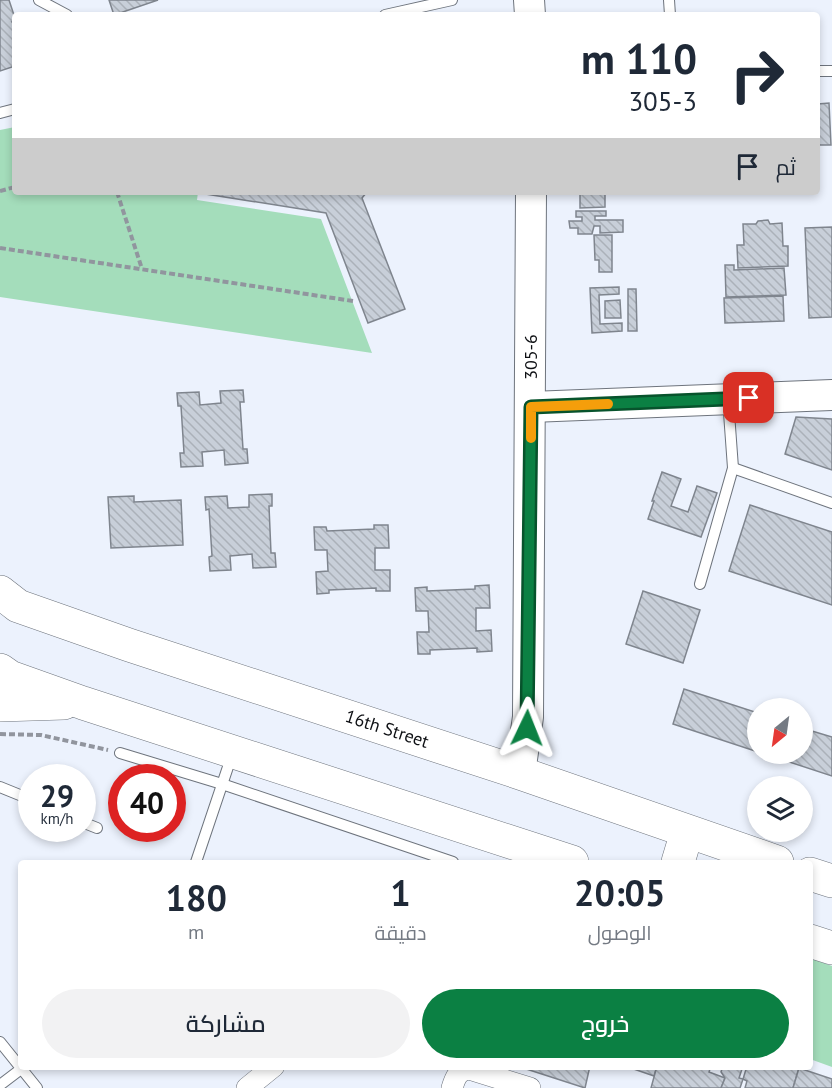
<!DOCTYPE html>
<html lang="ar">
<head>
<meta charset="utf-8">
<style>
	:root { --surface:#fff; --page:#f2f2f3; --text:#1f2937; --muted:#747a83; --accent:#0b8043 }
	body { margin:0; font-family:"PT Sans",Cairo,sans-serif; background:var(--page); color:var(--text); direction:rtl; height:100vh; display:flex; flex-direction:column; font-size:22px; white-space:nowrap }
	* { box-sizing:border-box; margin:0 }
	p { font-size:20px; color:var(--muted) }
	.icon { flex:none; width:33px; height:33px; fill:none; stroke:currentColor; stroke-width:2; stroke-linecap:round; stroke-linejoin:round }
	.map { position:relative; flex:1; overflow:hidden; direction:ltr }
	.drawer { position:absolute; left:18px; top:860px; width:795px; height:210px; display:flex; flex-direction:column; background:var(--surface); border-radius:6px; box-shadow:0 3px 9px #0003; direction:rtl }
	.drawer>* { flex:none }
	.banner { position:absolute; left:12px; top:12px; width:808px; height:183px; border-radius:6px; box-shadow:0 3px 9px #0003; direction:rtl; background:#fff; color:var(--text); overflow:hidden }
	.needle { width:39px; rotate:209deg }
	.fabs { position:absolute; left:747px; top:698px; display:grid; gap:12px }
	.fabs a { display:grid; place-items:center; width:66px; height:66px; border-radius:50%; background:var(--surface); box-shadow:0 3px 9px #0003; font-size:30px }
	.speed { position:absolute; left:18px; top:764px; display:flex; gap:12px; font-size:30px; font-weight:700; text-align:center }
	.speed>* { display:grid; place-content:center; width:78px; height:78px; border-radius:50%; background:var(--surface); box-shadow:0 3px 9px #0003; line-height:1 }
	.speed small { font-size:15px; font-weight:400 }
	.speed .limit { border:9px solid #d22; background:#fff; color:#111 }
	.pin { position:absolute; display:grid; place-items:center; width:51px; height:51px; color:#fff; margin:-26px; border-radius:12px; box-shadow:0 3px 9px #0006 }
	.me { position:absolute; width:66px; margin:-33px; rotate:2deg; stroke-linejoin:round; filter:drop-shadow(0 0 4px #0008) }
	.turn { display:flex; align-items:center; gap:21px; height:126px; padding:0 24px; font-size:27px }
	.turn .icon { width:78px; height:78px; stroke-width:2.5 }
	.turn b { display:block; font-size:42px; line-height:51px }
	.then { display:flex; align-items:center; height:57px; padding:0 24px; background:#0003; gap:12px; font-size:22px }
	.eta { display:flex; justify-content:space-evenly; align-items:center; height:102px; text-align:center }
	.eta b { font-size:36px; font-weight:600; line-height:42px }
	.primary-button { display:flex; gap:12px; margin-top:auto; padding:12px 24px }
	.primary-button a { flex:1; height:69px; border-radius:36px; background:var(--accent); color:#fff; font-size:24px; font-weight:600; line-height:69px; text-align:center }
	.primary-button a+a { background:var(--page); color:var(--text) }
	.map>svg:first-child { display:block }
</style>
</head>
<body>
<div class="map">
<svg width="832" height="1088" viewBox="0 0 832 1088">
	<defs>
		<pattern id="building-back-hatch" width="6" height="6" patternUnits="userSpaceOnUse" patternTransform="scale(1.5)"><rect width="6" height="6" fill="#c8cfd9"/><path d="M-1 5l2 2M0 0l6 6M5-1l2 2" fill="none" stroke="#abb1b9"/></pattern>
	</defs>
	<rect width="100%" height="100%" fill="#ecf2fd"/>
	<g fill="#a4ddbb">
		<polygon points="15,127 15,192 198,192 197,200 321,219 372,353 0,297 0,130"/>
		<polygon points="810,958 832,966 832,1067 810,1059"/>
	</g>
	<g fill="url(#building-back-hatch)" stroke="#7f858e" stroke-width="1.5">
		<polygon points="0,0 9,0 15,18 15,22 12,22 15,26 15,66 0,71"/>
		<polygon points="109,0 158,0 114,15"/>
		<polygon points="829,103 831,145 818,145 818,104"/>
		<polygon points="206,192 367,192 362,198 405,309 368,323 326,213 206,194"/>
		<polygon points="580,192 605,192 605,207 580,208"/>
		<polygon points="576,211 606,211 606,216 595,216 595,220 623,220 623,232 600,233 600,226 594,226 592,234 578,234 578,228 570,228 569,221 582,221 582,217 576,217"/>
		<polygon points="768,220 770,224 782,223 783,246 788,246 788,266 738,268 737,245 744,245 743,224 756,224 758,221"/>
		<polygon points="832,227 832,317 809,318 805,228"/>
		<polygon points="594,235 612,235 612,272 599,272 599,260 595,260"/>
		<polygon points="725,265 734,265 734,270 784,268 786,295 726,297"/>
		<polygon points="619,287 619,294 599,295 600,324 622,323 622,331 592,333 590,288"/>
		<polygon points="628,289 636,289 637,331 628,331"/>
		<polygon points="783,296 784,321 725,323 724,298"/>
		<polygon points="620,300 621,318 605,318 605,301"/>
		<polygon points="243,390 244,402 240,402 243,449 247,449 248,463 225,465 224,450 202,452 203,466 181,467 180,453 184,453 181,406 178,406 177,393 199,392 200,405 221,403 220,391"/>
		<polygon points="796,417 832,419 832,470 785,454"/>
		<polygon points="662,472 681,479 671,506 688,512 697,486 717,493 701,537 648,519 654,501 652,501"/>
		<polygon points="272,494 272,506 269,506 271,553 275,553 276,567 253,568 252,554 230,556 231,570 210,571 209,557 212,556 209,509 206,510 205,497 227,496 228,508 249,507 249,495"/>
		<polygon points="134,496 134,502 181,500 183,545 111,548 108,497"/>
		<polygon points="750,505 832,532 832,605 729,571"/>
		<polygon points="374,525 388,525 389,548 375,548 375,570 390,570 390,591 376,591 376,588 329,590 329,593 317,594 316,572 328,571 327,550 315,550 314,527 326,527 327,531 374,529"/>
		<polygon points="489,585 490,608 476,608 476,631 491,630 492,651 477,652 477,648 430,650 430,654 418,654 417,632 429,632 428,611 416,611 415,588 427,587 427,591 475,589 475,586"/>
		<polygon points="643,591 700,610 683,663 626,644"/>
		<polygon points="684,689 758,713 758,752 673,724"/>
		<polygon points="802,728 832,737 832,776 762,753 802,753"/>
		<polygon points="517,1066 590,1066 585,1088"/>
		<polygon points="625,1066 657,1066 654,1076"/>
		<polygon points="657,1066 711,1066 709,1072 725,1078 721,1088 651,1088"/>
		<polygon points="723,1066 743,1066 739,1078 743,1079 740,1088 721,1088 725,1078 721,1072"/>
		<polygon points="747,1066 780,1066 799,1068 793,1088 745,1088 747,1081 743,1079"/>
		<polygon points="799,1068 832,1079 832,1088 793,1088"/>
	</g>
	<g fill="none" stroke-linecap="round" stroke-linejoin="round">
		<defs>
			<g id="lane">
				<polyline points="39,0 67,15"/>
				<polyline points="669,0 670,15"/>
				<polyline points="385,15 452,0"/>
				<polyline points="818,71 832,71"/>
				<polyline points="0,113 15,109"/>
				<polyline points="733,468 832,503"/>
				<polyline points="700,584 733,468 728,399"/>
				<polyline points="120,753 222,784 453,862"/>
				<polyline points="0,787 32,800"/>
				<polyline points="82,822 97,828"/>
				<polyline points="196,862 232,755"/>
				<polyline points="0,1042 37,1088"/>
				<polyline points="0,1085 25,1066"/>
			</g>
			<g id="street">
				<polyline points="247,1088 274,1066"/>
				<path d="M452 1088C455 1078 458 1070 469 1069L530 1088"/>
			</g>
			<g id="secondary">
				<polyline points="529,0 530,15"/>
				<polyline points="531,407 832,395"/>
				<polyline points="520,773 528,717 531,192"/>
			</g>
			<g id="primary">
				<polyline points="0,592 18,606 129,645 520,773 777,862"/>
				<polyline points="0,670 10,677 83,703 572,862"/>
				<polyline points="0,705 64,703"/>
				<polyline points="678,862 687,832"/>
				<polyline points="810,874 832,881"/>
				<polyline points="810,941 832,948"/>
			</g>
		</defs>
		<use href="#lane" stroke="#6e747d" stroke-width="12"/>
		<use href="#street" stroke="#6e747d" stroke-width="22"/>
		<use href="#secondary" stroke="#6e747d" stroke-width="32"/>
		<use href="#primary" stroke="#6e747d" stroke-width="34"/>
		<g stroke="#91959e" stroke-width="4" stroke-dasharray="6 3" stroke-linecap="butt">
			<polyline points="0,191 15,187"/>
			<polyline points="117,192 142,269"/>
			<polyline points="0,248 353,301"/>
			<polyline points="0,734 41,735 108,750"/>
		</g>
		<use href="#lane" stroke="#fff" stroke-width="10"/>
		<use href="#street" stroke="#fff" stroke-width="21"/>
		<use href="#secondary" stroke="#fff" stroke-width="30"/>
		<use href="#primary" stroke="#fff" stroke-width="33"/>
	</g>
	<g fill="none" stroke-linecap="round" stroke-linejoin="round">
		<defs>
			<polyline id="route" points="527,728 531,407 749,398"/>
		</defs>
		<use href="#route" stroke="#07532c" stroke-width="15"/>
		<use href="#route" stroke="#0b8043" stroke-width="10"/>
		<polyline stroke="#f59e0b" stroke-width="10" points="531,438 531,407 608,404"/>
	</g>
	<g text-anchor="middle" stroke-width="6" stroke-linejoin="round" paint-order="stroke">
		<g font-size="18" fill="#0e1014" stroke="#fff">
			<text transform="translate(531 357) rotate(-90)" y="6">305-6</text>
			<text transform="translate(387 729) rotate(18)" y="6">16th Street</text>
		</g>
	</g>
</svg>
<div class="fabs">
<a><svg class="needle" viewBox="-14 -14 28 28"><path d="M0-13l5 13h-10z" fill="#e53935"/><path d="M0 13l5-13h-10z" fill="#747a83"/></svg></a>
<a><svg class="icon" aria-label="layers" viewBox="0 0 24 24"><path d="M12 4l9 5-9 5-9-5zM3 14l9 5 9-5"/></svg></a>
</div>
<div class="speed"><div>29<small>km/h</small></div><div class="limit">40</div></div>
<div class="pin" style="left:749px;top:398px;background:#d93025"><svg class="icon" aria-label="arrive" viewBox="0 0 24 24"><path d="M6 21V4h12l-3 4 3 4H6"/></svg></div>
<svg class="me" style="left:527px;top:728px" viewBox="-20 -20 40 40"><path d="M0-17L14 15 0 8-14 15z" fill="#0b8043" stroke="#fff" stroke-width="4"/></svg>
<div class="banner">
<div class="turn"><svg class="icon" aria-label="right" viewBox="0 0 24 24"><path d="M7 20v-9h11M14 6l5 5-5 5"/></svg><div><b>110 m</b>305-3</div></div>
<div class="then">ثم<svg class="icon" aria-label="arrive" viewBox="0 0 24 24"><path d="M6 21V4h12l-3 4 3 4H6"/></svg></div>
</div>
<section class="drawer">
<div class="eta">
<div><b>20:05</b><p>الوصول</p></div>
<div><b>1</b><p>دقيقة</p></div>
<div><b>180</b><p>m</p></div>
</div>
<div class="primary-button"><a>خروج</a><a>مشاركة</a></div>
</section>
</div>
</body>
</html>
